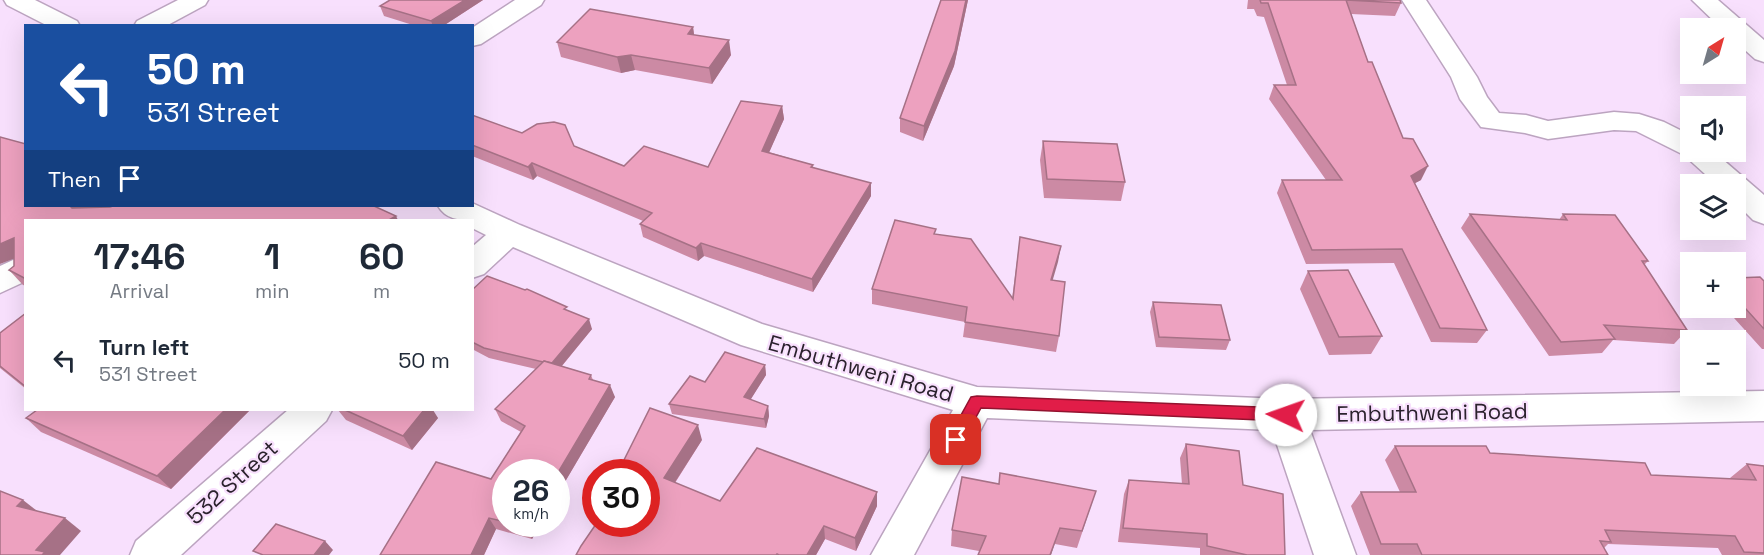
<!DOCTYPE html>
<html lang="en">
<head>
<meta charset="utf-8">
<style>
	:root { --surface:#fff; --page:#f6f6f7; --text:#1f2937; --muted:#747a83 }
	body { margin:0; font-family:"Space Grotesk",sans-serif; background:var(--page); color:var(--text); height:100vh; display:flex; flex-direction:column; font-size:22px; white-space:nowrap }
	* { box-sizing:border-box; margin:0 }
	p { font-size:20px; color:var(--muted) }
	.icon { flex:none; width:33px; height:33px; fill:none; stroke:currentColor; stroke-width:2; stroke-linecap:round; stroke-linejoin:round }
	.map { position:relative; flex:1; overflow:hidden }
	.panel { position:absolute; left:24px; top:219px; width:450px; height:192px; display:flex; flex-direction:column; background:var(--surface); border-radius:0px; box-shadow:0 6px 24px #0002 }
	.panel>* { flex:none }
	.guide { position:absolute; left:24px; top:24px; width:450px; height:183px; border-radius:0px; box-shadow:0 6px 24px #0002; background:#1a4fa0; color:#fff; overflow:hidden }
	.needle { width:39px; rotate:37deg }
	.buttons { position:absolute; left:1680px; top:18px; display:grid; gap:12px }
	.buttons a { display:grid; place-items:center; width:66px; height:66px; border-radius:0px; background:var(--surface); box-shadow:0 6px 24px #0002; font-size:30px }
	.speed { position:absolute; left:492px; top:459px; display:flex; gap:12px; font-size:30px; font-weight:700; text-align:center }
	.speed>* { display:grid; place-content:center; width:78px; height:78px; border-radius:50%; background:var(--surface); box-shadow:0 6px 24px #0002; line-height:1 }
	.speed small { font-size:15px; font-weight:400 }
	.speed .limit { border:9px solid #d22; background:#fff; color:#111 }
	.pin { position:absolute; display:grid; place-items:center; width:51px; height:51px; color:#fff; margin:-26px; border-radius:12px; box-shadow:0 3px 9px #0006 }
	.me { position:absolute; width:66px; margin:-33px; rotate:273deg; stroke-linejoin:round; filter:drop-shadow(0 0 4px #0008) }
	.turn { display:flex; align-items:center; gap:21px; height:126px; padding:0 24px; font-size:27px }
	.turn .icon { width:78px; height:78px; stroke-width:2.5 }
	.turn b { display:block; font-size:42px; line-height:51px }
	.then { display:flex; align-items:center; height:57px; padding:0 24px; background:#0003; gap:12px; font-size:22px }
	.eta { display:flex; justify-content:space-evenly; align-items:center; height:102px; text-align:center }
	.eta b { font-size:36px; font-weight:800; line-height:42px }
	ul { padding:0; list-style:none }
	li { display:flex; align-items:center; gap:18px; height:78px; padding:0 24px }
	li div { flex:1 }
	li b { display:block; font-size:22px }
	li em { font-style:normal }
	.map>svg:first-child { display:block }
</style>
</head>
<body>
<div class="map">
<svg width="1764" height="555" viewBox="0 0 1764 555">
	<rect width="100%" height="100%" fill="#f8e0fd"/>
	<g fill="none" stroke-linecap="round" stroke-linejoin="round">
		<defs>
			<g id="minor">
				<polygon points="4,0 35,0 77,21 80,26 48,26 7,5"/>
				<polygon points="178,0 208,0 205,5 166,26 134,26 137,21"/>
				<polygon points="515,0 544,0 541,5 481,44 472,46 472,28"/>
				<polygon points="1402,0 1426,0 1477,77 1487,97 1499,113 1526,115 1548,121 1614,112 1639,114 1664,122 1690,135 1690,152 1714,152 1764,195 1764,224 1753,220 1736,203 1736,184 1716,184 1684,155 1636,131 1614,130 1548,139 1525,133 1481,127 1460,99 1451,77"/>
				<polygon points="1692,0 1718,0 1764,40 1764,62 1755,59 1736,42 1736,28 1721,28"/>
				<path d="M472 203 520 225 762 324 977 387 1286 399 1764 391V421L1310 430 1356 555H1314L1272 430 987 418 914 555H871L953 410 741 345 513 247 484 274 472 278V247L486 235 472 228V220C458 220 446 219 438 206H472Z"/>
				<polygon points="26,254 26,281 0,293 0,266"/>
				<polygon points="288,410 332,410 326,421 181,555 130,555 136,541"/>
			</g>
		</defs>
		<use href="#minor" stroke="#bca4c0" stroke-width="3"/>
		<use href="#minor" fill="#fff" fill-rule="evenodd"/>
	</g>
	<g fill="#cc8aa4">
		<polygon points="390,0 483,0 443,26 416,26 384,16 380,6"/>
		<polygon points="941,0 968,0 954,66 923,141 900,132 900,118"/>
		<polygon points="1248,0 1400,0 1401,3 1395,16 1351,14 1368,62 1421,180 1415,183 1487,330 1477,343 1431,342 1394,263 1306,264 1277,193 1282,180 1326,180 1269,99 1274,85 1287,85 1264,17 1257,16 1254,9 1247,9"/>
		<polygon points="693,27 694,35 731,55 712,84 635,70 621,73 561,57 557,42"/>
		<polygon points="782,106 784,119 769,152 813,165 813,168 871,196 813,292 704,256 698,261 643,237 640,224 643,221 537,176 533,180 472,156 472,115 522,133 574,146 624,166 708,167"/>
		<polygon points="1043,141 1125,182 1121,201 1044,198 1040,160"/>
		<polygon points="1470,214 1559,220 1563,214 1648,261 1644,265 1687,330 1674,344 1613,340 1602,353 1549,356 1461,228"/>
		<polygon points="936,234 1012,299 1020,237 1061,246 1052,281 1059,336 1056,352 963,337 965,322 872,304 872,289"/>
		<polygon points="9,270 26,279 26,286 23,285"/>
		<polygon points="1308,271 1382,336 1371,354 1329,355 1300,289"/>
		<polygon points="1736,278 1764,281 1764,349 1762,349 1725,308 1736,308"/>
		<polygon points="472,290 568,311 592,329 562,366 591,375 593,380 615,397 556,497 556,472 506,472 506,524 541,524 532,539 496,529 484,555 491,479 521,432 501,421 495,409 536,369 489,358 472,349"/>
		<polygon points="1153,302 1230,340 1226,350 1156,347 1150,312"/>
		<polygon points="26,313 26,389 0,368 0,333"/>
		<polygon points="765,365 766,375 750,400 768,406 769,416 766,428 672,414 669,404 705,382"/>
		<polygon points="37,410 250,410 171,489 41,432 26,418"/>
		<polygon points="338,410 424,410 438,418 412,450 346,420"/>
		<polygon points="702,440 675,483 720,501 877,506 856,551 825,539 816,555 576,555"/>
		<polygon points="1186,444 1243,485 1285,555 1200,555 1200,548 1118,542 1124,494 1129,480 1182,484 1180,458"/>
		<polygon points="1395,446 1490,453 1651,475 1731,479 1730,478 1747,464 1764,466 1764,555 1722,555 1718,548 1608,544 1604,548 1608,555 1370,555 1351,506 1361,492 1400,492 1385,460"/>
		<polygon points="1000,473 1096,491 1077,548 1055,544 979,551 951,546 952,530 999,484"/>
	</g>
	<g fill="#a67186">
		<polygon points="465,0 483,0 443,26 433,26 431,21"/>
		<polygon points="966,0 968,0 954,66 923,141 924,126"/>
		<polygon points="693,27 695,42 688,34"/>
		<polygon points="729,40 731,55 712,84 709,68"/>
		<polygon points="631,55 635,70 621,73 617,57"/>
		<polygon points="782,106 784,119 764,164 762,151"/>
		<polygon points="532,163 537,176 533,180 528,167"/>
		<polygon points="1428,166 1421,180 1404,189 1411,176"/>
		<polygon points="871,183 871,196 813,292 812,279"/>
		<polygon points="70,206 97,206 86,211 82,219"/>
		<polygon points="396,216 398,220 389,220"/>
		<polygon points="14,238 26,254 0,264 0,244"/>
		<polygon points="701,243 704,256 698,261 696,248"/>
		<polygon points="1061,246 1058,262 1048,296 1051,280"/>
		<polygon points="589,319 592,329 555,374 551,364"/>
		<polygon points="765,365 766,375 746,407 744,397"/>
		<polygon points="610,385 615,397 556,497 556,476"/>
		<polygon points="768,406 769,416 766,428 764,419"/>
		<polygon points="225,410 250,410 171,489 157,476"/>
		<polygon points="424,410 433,410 438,418 412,450 403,436"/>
		<polygon points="698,425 702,440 668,493 664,478"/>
		<polygon points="877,492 877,506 856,551 855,538"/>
		<polygon points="23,500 41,514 17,506"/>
		<polygon points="65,518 81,531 60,555 42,555 36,550"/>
		<polygon points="489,518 496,529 484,555 471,555"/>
		<polygon points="528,524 541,524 532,539 526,527"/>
		<polygon points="824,526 825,539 816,555 807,555"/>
		<polygon points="1060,528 1051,555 1050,555"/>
		<polygon points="325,541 333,550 329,555 314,555"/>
	</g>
	<g fill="#eda1bf" stroke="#a67186" stroke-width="1.5">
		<polygon points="390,0 465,0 431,21 380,6"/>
		<polygon points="941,0 966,0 955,51 924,126 900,118"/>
		<polygon points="1260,0 1400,0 1401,3 1346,0 1368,62 1372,62 1403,138 1413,139 1428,166 1411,176 1487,330 1440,328 1402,249 1312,250 1282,180 1342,180 1274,85 1296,85 1268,3 1261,3"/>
		<polygon points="590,9 693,27 688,34 729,40 709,68 631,55 617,57 557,42"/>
		<polygon points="741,101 782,106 762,151 813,165 811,167 871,183 812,279 701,243 696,248 640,224 652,213 532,163 528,167 472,145 472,115 522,133 537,124 554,122 565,125 574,146 624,166 644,146 708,167"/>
		<polygon points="0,137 26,144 26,206 70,206 72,208 110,207 113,206 374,206 396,216 389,220 26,220 26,279 9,270 14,266 14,238 0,244"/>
		<polygon points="1043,141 1117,144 1125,182 1047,179"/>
		<polygon points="1470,214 1567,220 1563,214 1615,215 1648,261 1642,261 1687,330 1604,325 1615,339 1561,342"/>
		<polygon points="895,220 936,229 934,234 971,239 1013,299 1020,237 1061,246 1051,280 1065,282 1059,336 965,322 967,307 872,289"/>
		<polygon points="1348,270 1382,336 1339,337 1308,271"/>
		<polygon points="487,276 525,290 527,289 567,307 564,309 589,319 552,363 544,361 543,362 484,348 472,342 472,290"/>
		<polygon points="1760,277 1764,281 1764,329 1736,298 1736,278"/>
		<polygon points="1153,302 1221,305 1230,340 1159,337"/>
		<polygon points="26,313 26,387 0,366 0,333"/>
		<polygon points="725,352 765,365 744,397 768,406 764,419 669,404 690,376 705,382"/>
		<polygon points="544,361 591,375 589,379 610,385 556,476 556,472 506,472 506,522 489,518 471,555 380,555 436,462 491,479 525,426 495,409"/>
		<polygon points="650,408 698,425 664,478 720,501 757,448 877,492 855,538 824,526 807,555 779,555 777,554 776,555 576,555 581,546 596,524 646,524 646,472 618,472"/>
		<polygon points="37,410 225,410 157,476 26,418"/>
		<polygon points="345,410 424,410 403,436"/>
		<polygon points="1186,444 1239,451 1243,485 1283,494 1285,555 1247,555 1207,546 1207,534 1123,528 1129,480 1189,484"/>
		<polygon points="1395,446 1486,446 1490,453 1645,463 1651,475 1756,480 1747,464 1764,466 1764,553 1744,552 1735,536 1605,530 1611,542 1600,541 1608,555 1422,555 1417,544 1381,544 1361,492 1416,492"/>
		<polygon points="1000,473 1096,491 1082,531 1060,528 1050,555 978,555 986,536 952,530 962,477 999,484"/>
		<polygon points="0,491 23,500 17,506 65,518 36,550 45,552 42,555 0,555"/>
		<polygon points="276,524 325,541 314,555 263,555 253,551"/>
		<polygon points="511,524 528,524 526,527"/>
	</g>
	<polygon fill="#e11d48" stroke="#92132f" stroke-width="1.5" points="977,396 1286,408 1292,410 1294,415 1292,419 1286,421 981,408 961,445 956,447 950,445 948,440 950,435 971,397"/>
	<g text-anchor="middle" stroke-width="4.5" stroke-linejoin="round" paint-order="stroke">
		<g font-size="22" fill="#2b222d" stroke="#f8e0fd">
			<text transform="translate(861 368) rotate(16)" y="8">Embuthweni Road</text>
			<text transform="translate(1432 412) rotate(-1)" y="8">Embuthweni Road</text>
			<text transform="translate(232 482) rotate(-42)" y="8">532 Street</text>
		</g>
	</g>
</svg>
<div class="buttons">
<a><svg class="needle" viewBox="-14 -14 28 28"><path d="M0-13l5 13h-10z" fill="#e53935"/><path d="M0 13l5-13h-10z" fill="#747a83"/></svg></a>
<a><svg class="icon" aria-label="sound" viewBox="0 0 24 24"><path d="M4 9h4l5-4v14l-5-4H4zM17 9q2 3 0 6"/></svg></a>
<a><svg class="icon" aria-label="layers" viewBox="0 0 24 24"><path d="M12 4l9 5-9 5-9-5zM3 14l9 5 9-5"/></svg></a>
<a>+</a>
<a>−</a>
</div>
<div class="speed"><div>26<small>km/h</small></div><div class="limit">30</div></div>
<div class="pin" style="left:956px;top:440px;background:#d93025"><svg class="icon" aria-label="arrive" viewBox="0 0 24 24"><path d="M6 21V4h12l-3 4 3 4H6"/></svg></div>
<svg class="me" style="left:1286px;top:415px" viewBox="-20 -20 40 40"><circle r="19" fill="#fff"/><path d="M0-13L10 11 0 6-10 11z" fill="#e11d48"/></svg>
<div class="guide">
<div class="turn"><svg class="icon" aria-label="left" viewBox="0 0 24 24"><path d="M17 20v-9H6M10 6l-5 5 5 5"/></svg><div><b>50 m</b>531 Street</div></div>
<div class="then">Then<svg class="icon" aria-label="arrive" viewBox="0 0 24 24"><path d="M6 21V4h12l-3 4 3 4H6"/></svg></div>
</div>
<section class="panel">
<div class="eta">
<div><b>17:46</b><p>Arrival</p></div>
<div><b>1</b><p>min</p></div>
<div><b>60</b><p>m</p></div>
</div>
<ul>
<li><svg class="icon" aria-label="left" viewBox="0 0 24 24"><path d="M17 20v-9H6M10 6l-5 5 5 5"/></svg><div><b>Turn left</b><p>531 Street</p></div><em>50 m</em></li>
</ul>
</section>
</div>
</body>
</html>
